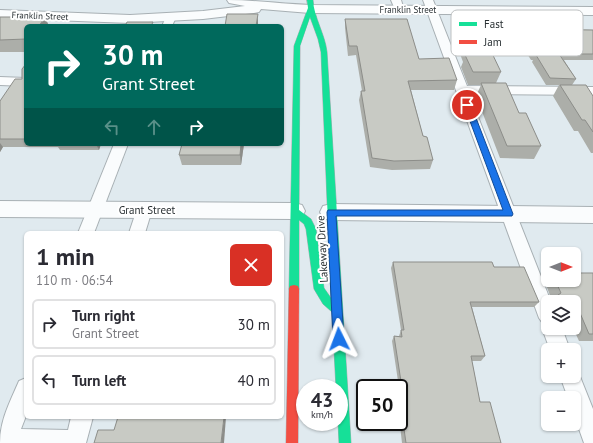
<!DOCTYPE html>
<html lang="en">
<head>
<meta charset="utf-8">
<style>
	:root { --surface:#fff; --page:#f2f2f3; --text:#2b2b33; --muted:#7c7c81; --line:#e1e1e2 }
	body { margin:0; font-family:"PT Sans",sans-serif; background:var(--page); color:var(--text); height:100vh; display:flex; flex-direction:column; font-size:15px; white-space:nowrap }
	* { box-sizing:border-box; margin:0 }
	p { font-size:13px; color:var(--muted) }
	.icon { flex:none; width:22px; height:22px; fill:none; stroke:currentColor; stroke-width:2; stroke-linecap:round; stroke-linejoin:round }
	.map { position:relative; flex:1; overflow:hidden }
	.sheet { position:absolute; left:24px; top:231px; width:260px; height:188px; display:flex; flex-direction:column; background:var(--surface); border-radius:6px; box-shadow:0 1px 3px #0004 }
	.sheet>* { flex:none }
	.hud { position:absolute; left:24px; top:24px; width:260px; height:122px; border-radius:6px; box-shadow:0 1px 3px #0004; background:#00695c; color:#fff; overflow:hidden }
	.needle { width:26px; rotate:90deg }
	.fabs { position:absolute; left:541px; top:247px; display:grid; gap:8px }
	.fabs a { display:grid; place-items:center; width:40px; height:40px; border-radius:6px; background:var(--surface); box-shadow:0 1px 3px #0004; font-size:20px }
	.speed { position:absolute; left:296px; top:379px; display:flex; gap:8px; font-size:20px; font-weight:700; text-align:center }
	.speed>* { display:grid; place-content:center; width:52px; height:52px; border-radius:50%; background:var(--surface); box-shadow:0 1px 3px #0004; line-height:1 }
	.speed small { font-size:10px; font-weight:400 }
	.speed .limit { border:2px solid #111; border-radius:6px; background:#fff; color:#111 }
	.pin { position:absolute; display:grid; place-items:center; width:34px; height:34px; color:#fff; margin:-17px; border:2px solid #fff; border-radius:50%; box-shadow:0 1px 4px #0007 }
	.me { position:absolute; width:44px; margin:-22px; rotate:357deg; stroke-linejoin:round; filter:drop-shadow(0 0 3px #0008) }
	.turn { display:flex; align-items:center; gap:14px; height:84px; padding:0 12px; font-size:18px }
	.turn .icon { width:52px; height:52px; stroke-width:2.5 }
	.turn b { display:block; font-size:28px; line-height:34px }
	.lanes { display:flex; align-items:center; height:38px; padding:0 12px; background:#0003; justify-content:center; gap:20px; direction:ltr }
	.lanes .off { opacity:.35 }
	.round { display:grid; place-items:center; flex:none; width:42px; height:42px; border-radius:6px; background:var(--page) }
	.head { display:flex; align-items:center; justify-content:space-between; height:68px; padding:0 12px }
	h1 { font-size:24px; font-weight:700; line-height:30px }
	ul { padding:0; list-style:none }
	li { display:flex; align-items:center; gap:12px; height:50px; margin:0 8px 6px; padding:0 4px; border:2px solid var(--line); border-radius:6px }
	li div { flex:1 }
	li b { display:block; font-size:15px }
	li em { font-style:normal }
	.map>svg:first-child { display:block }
</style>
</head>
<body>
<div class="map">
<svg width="593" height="443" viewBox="0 0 593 443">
	<rect width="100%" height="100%" fill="#e0eaef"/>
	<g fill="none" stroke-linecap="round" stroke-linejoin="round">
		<defs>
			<g id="lane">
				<polygon points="391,0 401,0 404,10 402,12 396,12"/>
				<polygon points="423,0 433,0 467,86 593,87 593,95 469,94 551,302 548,302 548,328 562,328 570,350 550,350 542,328 544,325 539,318"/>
				<polygon points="171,14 176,17 172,26 162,26 167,15"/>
				<polygon points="0,77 26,78 26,86 0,85"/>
				<polygon points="114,144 128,144 94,233 78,233"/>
				<polygon points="144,204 150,206 152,210 145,233 129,233 138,206"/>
				<polygon points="574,367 577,369 593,409 593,443 584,443 574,415 574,398 568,398 560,376 574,376"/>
				<path d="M26 378V416L21 429 68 430 71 417H93L86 443H0C0 420 10 402 19 381Z"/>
			</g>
			<g id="street">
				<path d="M227 0C255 0 282 4 310 5L593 7V15L310 13 261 9 259 12 254 13 203 19 130 23 0 18V10L130 15 203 11 245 6 229 3Z"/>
				<polygon points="0,201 294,203 302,205 305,211 302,217 294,219 0,217"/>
				<polygon points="331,204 593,207 593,223 331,220 323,218 320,212 323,206"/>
			</g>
			<path id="fast" d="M307 0H313C314 18 325 34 327 52L351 443H339L338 422H339V388H336L332 312 323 304 314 289 306 229 304 224 299 220V289L298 292 294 293 290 292 289 289 294 46 308 8ZM310 17 318 39 321 52 331 298 324 288 316 229 311 219 299 210 300 46Z"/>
			<polygon id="jam" points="294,285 298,286 299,289 298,443 286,443 289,289 290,286"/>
		</defs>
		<use href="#lane" stroke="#a8b0b4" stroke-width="2"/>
		<use href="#street" stroke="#a8b0b4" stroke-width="2"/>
		<use href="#fast" stroke="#a8b0b4" stroke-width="1"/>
		<use href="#jam" stroke="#a8b0b4" stroke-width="1"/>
		<use href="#lane" fill="#fafcfd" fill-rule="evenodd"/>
		<use href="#street" fill="#fafcfd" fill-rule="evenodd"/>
		<use href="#fast" fill="#16e098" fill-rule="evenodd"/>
		<use href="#jam" fill="#f24e42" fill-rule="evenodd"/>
	</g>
	<g fill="#acaea9">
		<polygon points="0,17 26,26 26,52 0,52"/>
		<polygon points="345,19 419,59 457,80 454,90 411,90 423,136 433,160 430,169 392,170 370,167 359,100 361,91 362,91 356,55 348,56 345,28"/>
		<polygon points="519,29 593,30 593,60 564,60 576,79 572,85 593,96 593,153 591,153 578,131 574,131 553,96 559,85 546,85 532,62 533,60 531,60 516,36"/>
		<polygon points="460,31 501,72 496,83 519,113 541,146 534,159 500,158 476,96 481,85 468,85 461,67 463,62 456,43"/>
		<polygon points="26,64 26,144 101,144 99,150 60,150 58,147 3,147 0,152 0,101 22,79"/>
		<polygon points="244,144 241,165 182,165 179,155"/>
		<polygon points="393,262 494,267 539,302 534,307 472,307 485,356 481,361 472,361 480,402 501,443 402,443 399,417 399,403 401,401 392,341 394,336 399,336 401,330 391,268"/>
		<polygon points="593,273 593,341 579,341 573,328 574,328 574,302 551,302 552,301 545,282 548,278 548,280 574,280"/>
	</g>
	<g fill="#8c8d89">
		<polygon points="258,14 258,26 256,26"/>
		<polygon points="45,17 49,26 39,26"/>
		<polygon points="0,143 3,147 0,152"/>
		<polygon points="96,144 101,144 99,150"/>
		<polygon points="241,144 244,144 241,165 240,155"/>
		<polygon points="224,417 226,417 224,443 221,443"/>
	</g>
	<g fill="#c8cac4" stroke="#8c8d89">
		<polygon points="227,14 258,14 256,26 225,26"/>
		<polygon points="0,17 45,17 39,26 26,26 26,39 0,40"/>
		<polygon points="345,19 407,19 419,59 449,58 457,80 408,81 423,136 427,137 433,160 394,161 372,158 361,91 365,91 357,46 349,46"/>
		<polygon points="127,22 153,22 151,26 125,26"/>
		<polygon points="478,24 501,72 473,72 465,55 470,55 460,31"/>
		<polygon points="519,29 593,30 593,54 559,54 576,79 550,78 536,55 538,54 534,53"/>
		<polygon points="26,64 26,139 0,139 0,101 15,79 22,79 22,69"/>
		<polygon points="481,83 506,83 519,113 526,113 541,146 507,146"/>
		<polygon points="560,85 586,85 593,96 593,132 585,120 582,120"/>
		<polygon points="182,144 241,144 240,155 179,155"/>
		<polygon points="393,262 492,262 494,267 524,267 539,302 470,302 485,356 471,356 480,402 490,402 501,443 406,443 400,401 404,401 394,336 402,337 401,330 404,330"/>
		<polygon points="574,273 593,273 593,334 589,334 574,299 558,299 558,295 561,293 555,280 574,280"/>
		<polygon points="118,417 224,417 221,443 94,443 98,430 114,430"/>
	</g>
	<polygon fill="#1a73e8" stroke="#114b97" points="465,103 471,105 513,214 512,216 336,216 344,339 343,343 339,345 335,343 333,339 327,212 328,210 503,210 464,105"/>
	<g text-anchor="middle" stroke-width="4" stroke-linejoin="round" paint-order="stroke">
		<g font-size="9" fill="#282f32" stroke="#fff">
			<text x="408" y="13">Franklin Street</text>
			<text transform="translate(40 16) rotate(2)" y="3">Franklin Street</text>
		</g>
		<g font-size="11" fill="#282f32" stroke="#fff">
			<text x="147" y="214">Grant Street</text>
			<text transform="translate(322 249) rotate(-93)" y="4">Lakeway Drive</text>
		</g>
	</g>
	<rect x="451" y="10" width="132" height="46" rx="6" fill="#fff" stroke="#bec1c2" stroke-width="1"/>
	<rect x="459" y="22" width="18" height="4" fill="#16e098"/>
	<rect x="459" y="40" width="18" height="4" fill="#f24e42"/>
	<g font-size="11" fill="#282f32">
		<text x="484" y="28">Fast</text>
		<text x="484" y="46">Jam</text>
	</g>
</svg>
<div class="fabs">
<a><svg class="needle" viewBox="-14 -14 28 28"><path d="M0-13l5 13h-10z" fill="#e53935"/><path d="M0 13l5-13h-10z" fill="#7c7c81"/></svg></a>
<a><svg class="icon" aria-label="layers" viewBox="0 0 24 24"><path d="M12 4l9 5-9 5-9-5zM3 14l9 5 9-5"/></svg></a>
<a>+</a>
<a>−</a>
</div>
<div class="speed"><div>43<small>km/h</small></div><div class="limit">50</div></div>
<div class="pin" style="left:467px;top:105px;background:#d93025"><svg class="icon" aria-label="arrive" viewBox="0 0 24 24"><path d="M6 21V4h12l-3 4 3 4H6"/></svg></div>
<svg class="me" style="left:339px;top:339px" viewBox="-20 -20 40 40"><path d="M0-17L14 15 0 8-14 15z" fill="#1a73e8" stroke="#fff" stroke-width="4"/></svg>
<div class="hud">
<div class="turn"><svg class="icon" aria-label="right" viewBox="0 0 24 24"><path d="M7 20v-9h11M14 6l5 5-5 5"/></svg><div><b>30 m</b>Grant Street</div></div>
<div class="lanes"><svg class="icon off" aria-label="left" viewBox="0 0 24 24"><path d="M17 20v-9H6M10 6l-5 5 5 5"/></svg><svg class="icon off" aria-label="ahead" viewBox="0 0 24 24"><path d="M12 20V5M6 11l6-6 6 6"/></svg><svg class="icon" aria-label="right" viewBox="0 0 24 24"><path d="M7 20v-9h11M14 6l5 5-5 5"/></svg></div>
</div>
<section class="sheet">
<div class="head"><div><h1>1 min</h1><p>110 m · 06:54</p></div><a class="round" style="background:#d93025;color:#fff"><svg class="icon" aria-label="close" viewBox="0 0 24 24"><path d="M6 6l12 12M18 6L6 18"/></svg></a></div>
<ul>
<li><svg class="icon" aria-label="right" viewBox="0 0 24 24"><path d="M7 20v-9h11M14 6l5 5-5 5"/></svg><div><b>Turn right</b><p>Grant Street</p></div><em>30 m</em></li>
<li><svg class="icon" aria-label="left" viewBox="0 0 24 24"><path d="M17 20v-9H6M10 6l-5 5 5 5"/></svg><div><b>Turn left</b></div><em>40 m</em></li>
</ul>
</section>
</div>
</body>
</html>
